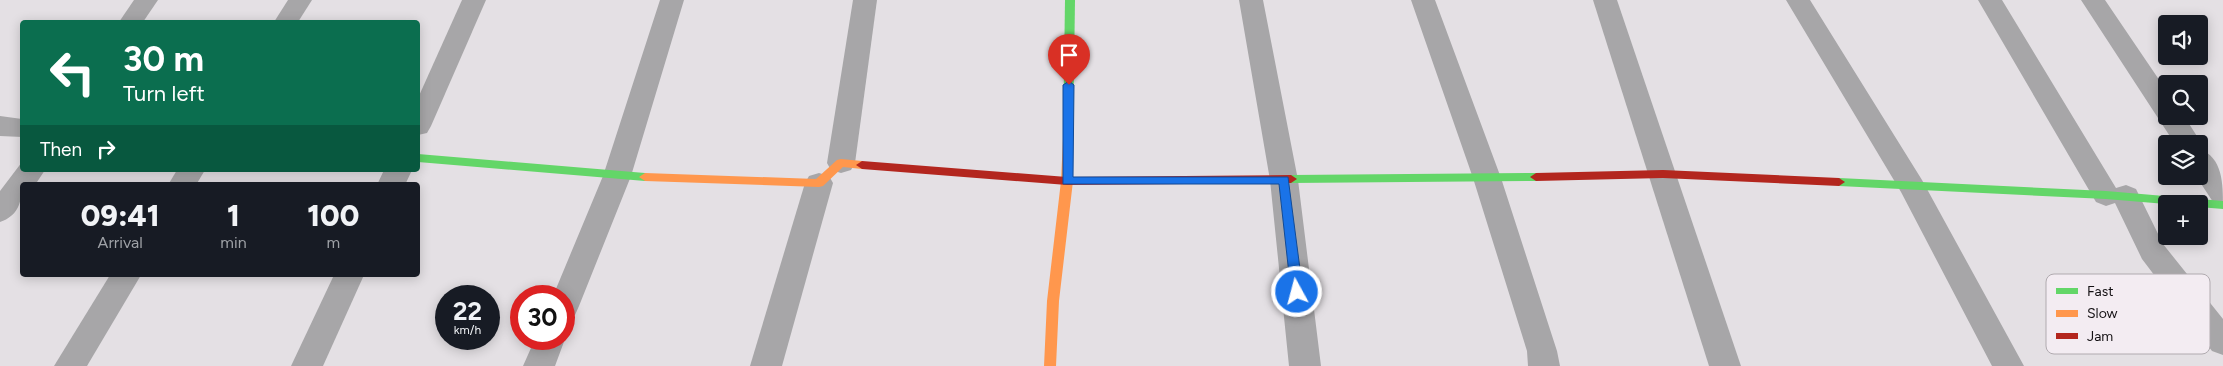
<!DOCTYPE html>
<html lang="en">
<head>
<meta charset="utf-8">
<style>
	:root { --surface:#171b24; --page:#20242c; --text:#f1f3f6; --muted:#9ea1a6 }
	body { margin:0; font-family:Figtree,sans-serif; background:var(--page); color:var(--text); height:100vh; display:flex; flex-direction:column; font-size:19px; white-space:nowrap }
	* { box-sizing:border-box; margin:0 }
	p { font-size:16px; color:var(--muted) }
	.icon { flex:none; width:28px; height:28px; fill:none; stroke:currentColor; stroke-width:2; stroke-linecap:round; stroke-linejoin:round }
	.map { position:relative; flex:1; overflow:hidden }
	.drawer { position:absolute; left:20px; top:182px; width:400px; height:95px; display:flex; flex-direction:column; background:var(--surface); border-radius:5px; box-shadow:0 2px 12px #0003 }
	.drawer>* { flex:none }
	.banner { position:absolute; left:20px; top:20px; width:400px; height:152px; border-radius:5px; box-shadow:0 2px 12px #0003; background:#0b6e4f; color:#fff; overflow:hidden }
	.controls { position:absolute; left:2158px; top:15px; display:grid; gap:10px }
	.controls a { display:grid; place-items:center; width:50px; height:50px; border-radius:5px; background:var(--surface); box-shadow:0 2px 12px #0003; font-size:25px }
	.speed { position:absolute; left:435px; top:285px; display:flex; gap:10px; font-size:25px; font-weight:700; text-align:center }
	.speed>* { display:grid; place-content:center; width:65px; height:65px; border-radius:50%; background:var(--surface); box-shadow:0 2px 12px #0003; line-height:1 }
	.speed small { font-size:12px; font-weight:400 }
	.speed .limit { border:8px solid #d22; background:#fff; color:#111 }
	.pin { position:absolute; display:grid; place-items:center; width:42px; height:42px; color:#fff; margin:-51px -21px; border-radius:50% 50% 50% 0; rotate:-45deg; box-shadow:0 0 5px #0007 }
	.pin .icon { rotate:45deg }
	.me { position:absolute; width:55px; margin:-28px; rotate:353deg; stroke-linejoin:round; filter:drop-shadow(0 0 4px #0008) }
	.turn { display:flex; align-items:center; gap:18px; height:105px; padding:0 20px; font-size:22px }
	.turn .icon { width:65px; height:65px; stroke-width:2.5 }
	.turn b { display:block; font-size:35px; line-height:42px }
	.then { display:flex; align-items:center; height:48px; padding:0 20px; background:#0003; gap:10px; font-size:19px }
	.eta { display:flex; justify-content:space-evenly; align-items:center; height:85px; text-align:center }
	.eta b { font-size:30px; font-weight:800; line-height:35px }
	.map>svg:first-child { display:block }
</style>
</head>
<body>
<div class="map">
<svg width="2223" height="366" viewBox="0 0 2223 366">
	<rect width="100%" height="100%" fill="#e4e0e4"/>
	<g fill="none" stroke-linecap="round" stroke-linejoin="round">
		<g fill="#a7a6a8" fill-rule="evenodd">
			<polygon points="134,0 158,0 143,22 119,22"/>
			<polygon points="288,0 312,0 298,22 274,22"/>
			<polygon points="462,0 486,0 431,126 427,133 418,135 418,98"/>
			<polygon points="660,0 684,0 631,176 579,306 575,315 564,318 564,296 553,296 603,176"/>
			<polygon points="853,0 877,0 855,163 851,170 841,173 831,170 827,163"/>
			<polygon points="1239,0 1263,0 1298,180 1321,366 1289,366 1270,180"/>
			<polygon points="1411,0 1435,0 1501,178 1557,351 1560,366 1528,366 1527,351 1473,178"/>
			<polygon points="1593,0 1617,0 1741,366 1709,366"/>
			<polygon points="1786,0 1810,0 1922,180 2024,366 1992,366 1901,192"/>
			<polygon points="1978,0 2002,0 2116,188 2126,185 2136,189 2163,244 2223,319 2223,355 2212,351 2142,259 2115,203 2106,206 2096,202"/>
			<path d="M2081 0H2105L2166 90V116H2184L2202 144 2199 149C2223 157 2223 184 2223 206L2213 202 2196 176H2199V144H2175Z"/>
			<polygon points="0,116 22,119 22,137 0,136"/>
			<path d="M22 162V170H45L35 185H22C22 202 18 216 0 222V191Z"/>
			<polygon points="177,170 205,170 196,185 168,185"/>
			<polygon points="384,170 412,170 405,185 377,185"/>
			<polygon points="819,173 829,176 833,183 782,366 750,366 805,183 809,176"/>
			<polygon points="110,275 141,275 87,366 54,366"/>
			<polygon points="334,275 364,275 323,366 291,366"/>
			<polygon points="564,336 565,339 555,366 523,366 535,339 564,339"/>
		</g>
		<g fill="#63d668" fill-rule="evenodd">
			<polygon points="1065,0 1075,0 1073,139 1068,143 1063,139"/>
			<polygon points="418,154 645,173 651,177 645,181 418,162"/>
			<polygon points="1536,173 1542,177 1536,181 1291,183 1285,179 1291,175"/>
			<polygon points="1839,178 2106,191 2223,201 2223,209 2199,207 2199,204 2166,204 2106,199 1839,186 1833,182"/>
		</g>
		<g fill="#ff974d" fill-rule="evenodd">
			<polygon points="1068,135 1073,139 1073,181 1059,301 1056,366 1044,366 1047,301 1061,181 1063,139"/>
			<polygon points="841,159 862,161 868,165 862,169 843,167 823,186 819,187 645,181 639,177 645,173 816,179 837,160"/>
		</g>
		<g fill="#b3261e" fill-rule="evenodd">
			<polygon points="862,161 1067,177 1291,175 1297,179 1291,183 1067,185 862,169 856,165"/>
			<polygon points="1663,170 1839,178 1845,182 1839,186 1663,178 1536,181 1530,177 1536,173"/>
		</g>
	</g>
	<polygon fill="#1a73e8" stroke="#114b97" points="1069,81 1074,85 1073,177 1288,177 1303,292 1301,295 1297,297 1291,292 1279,184 1063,184 1063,85"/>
	<rect x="2046" y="274" width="164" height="80" rx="8" fill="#f3ecf2" stroke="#b0aaaf" stroke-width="1"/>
	<rect x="2056" y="288" width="22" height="6" fill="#63d668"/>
	<rect x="2056" y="310" width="22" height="7" fill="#ff974d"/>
	<rect x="2056" y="333" width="22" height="6" fill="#b3261e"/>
	<g font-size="14" fill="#131013">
		<text x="2087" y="296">Fast</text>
		<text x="2087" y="318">Slow</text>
		<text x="2087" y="341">Jam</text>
	</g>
</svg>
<div class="controls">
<a><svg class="icon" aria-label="sound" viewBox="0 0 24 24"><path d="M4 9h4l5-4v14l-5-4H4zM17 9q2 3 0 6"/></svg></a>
<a><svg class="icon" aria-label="search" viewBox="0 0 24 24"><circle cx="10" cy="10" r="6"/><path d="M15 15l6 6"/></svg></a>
<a><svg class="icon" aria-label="layers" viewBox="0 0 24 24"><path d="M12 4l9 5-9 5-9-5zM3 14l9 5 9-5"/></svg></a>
<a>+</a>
</div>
<div class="speed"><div>22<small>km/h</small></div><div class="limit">30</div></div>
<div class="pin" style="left:1069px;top:85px;background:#d93025"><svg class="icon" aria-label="arrive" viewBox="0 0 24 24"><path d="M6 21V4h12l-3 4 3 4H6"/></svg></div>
<svg class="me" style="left:1297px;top:292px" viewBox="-20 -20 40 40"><circle r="17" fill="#1a73e8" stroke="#fff" stroke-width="3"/><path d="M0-11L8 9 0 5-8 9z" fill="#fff"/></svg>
<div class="banner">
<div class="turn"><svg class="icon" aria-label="left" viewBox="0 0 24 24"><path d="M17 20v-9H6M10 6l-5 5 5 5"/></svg><div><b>30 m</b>Turn left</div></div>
<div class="then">Then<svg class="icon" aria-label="right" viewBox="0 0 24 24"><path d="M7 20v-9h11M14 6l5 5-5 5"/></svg></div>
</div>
<section class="drawer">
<div class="eta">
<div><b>09:41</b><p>Arrival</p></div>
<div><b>1</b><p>min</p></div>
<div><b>100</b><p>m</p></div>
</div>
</section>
</div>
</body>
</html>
